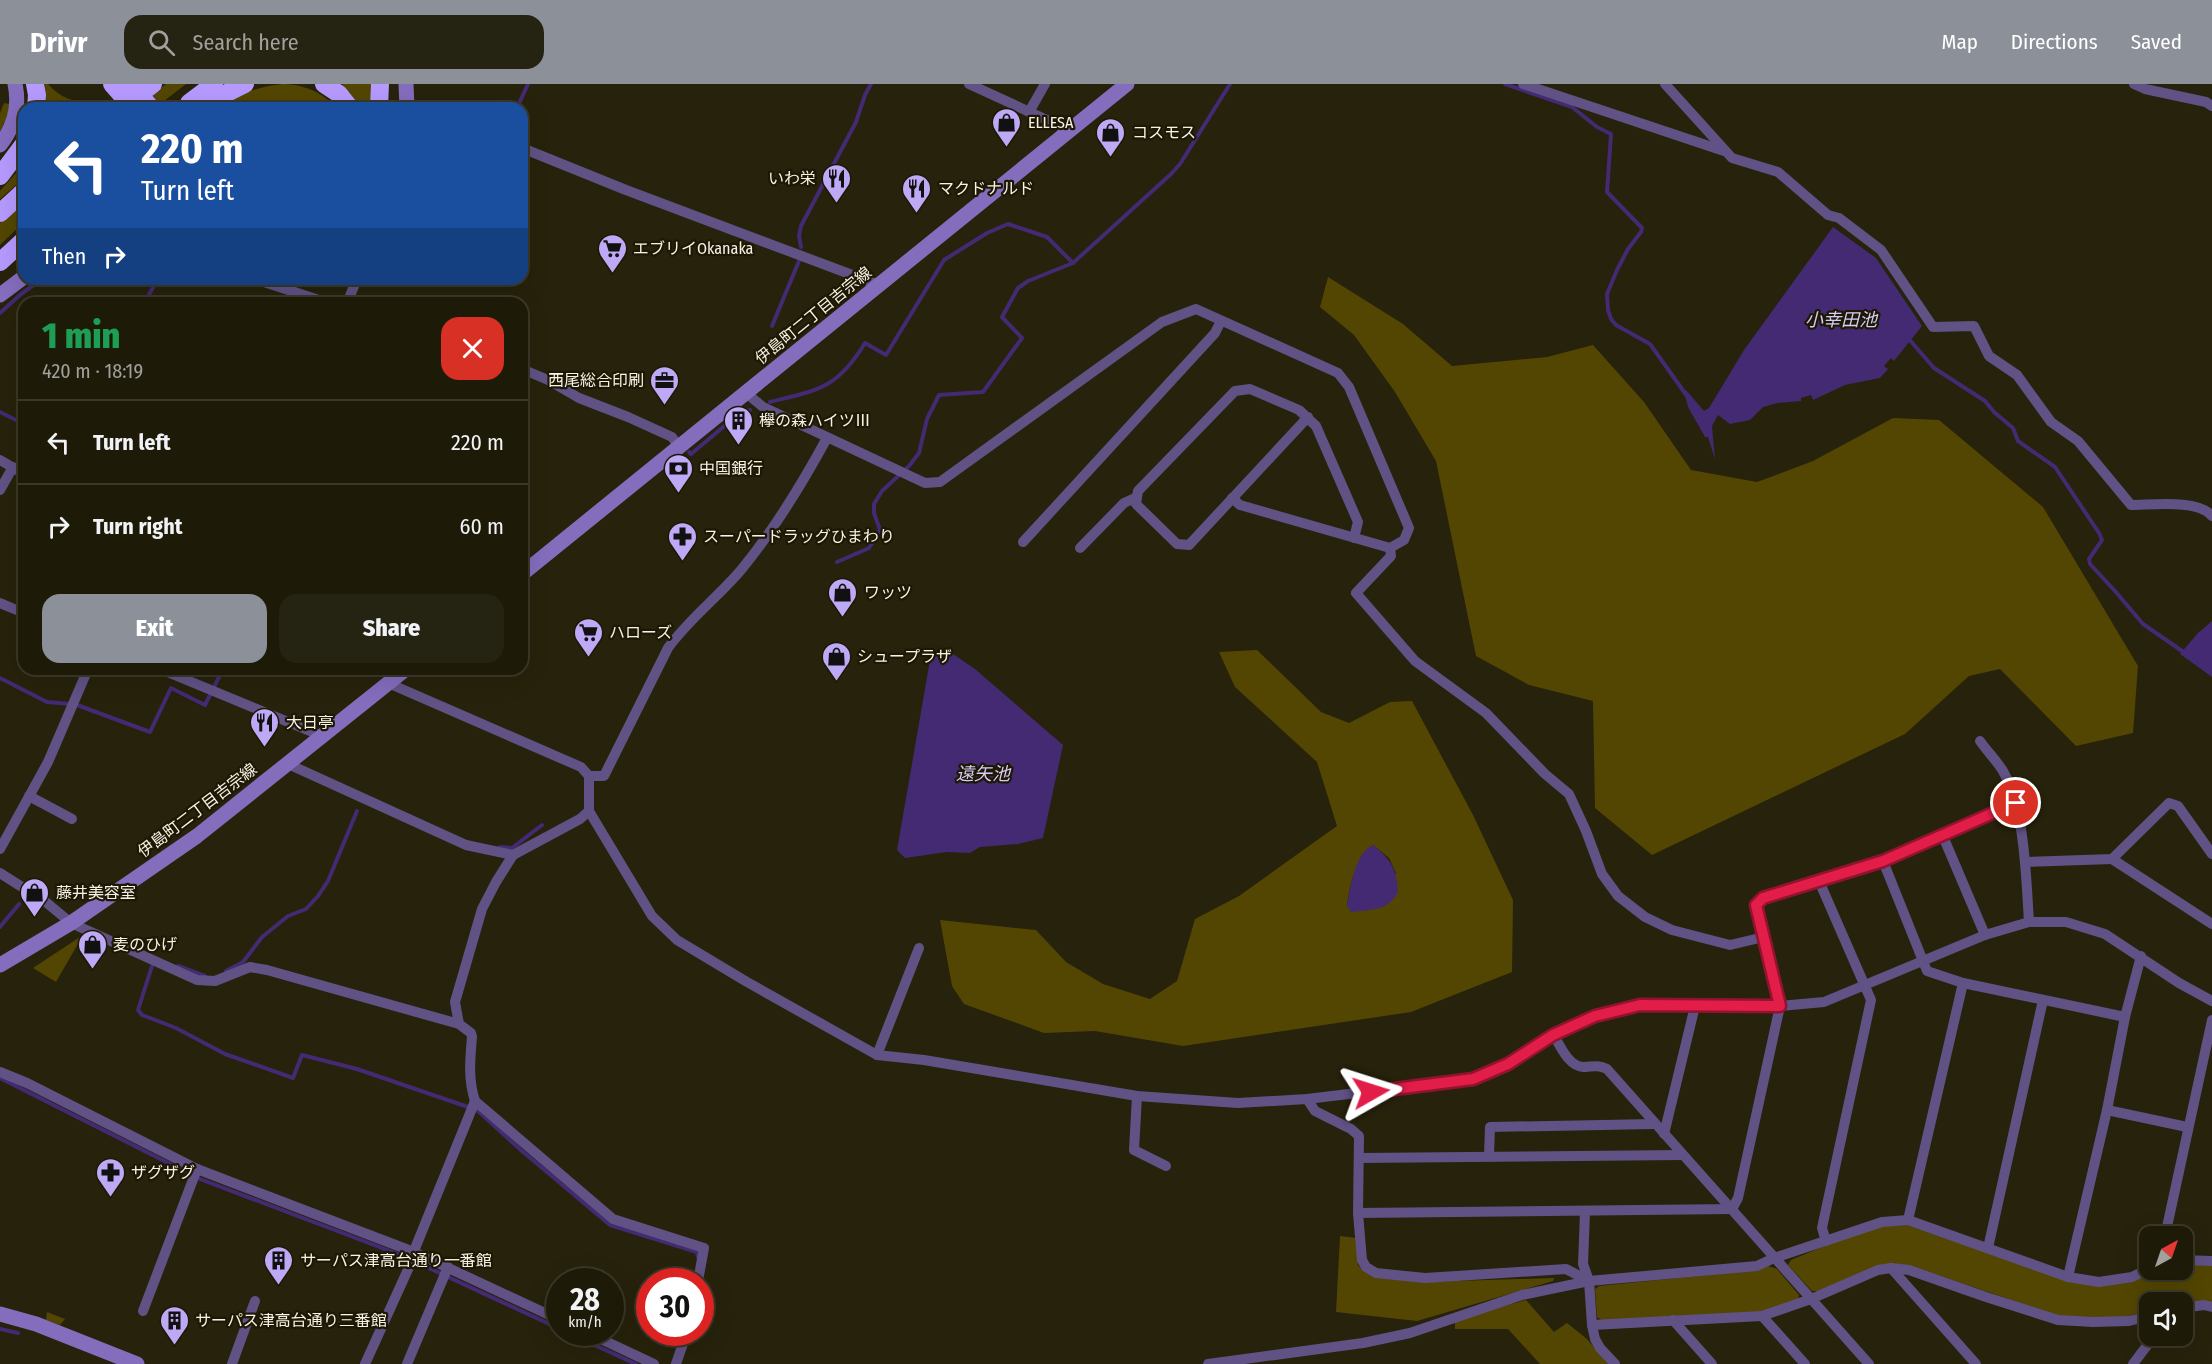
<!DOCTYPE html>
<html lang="en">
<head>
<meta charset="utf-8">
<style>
	:root { --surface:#1d1a08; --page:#252312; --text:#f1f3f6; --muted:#a0a19c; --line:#3b3829; --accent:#8c9099 }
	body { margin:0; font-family:"Fira Sans Condensed","Noto Sans JP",sans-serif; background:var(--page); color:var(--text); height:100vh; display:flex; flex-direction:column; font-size:22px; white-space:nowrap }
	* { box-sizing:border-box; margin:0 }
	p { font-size:20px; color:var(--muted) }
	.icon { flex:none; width:33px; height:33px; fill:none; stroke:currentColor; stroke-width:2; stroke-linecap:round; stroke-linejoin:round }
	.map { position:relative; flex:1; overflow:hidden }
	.side { position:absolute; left:18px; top:213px; width:510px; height:378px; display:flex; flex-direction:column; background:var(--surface); border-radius:18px; box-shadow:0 6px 24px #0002,0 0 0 2px var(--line) }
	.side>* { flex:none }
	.top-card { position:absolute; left:18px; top:18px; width:510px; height:183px; border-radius:18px; box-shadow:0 6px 24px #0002,0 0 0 2px var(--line); background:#1a4fa0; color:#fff; overflow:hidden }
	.needle { width:39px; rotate:40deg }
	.tools { position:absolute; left:2139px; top:1142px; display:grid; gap:12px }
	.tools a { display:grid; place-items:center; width:54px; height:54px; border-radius:12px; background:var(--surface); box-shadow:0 6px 24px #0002,0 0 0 2px var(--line); font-size:30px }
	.speed { position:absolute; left:546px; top:1184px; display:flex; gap:12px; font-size:30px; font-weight:700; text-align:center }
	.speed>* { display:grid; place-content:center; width:78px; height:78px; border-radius:50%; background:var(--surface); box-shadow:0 6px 24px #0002,0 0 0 2px var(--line); line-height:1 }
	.speed small { font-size:15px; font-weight:400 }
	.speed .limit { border:9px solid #d22; background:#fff; color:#111 }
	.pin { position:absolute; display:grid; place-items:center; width:51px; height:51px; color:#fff; margin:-26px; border:3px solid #fff; border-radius:50%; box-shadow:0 2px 6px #0007 }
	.me { position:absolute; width:66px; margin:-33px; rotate:84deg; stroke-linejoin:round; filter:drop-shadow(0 0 4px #0008) }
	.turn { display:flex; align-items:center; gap:21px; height:126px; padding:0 24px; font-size:27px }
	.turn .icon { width:78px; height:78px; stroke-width:2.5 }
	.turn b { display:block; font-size:42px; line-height:51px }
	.then { display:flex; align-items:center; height:57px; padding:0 24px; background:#0003; gap:12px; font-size:22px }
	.round { display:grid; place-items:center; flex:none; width:63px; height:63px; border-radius:18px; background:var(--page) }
	.head { display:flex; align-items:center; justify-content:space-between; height:102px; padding:0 24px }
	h1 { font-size:36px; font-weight:800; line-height:45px; color:#1e9e55 }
	.action { display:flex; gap:12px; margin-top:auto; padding:12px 24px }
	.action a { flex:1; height:69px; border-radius:18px; background:var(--accent); color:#fff; font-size:24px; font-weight:800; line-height:69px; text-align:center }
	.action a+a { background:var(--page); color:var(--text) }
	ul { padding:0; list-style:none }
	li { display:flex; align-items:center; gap:18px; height:84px; padding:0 24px; border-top:2px solid var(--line) }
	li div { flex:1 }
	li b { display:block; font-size:22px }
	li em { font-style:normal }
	header { display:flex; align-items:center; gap:36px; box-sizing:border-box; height:84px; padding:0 30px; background:var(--accent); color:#fff }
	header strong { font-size:28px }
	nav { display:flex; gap:33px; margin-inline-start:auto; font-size:21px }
	.search { width:420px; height:54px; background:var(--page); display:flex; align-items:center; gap:15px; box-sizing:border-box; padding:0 21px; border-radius:18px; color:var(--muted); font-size:22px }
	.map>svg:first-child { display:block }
</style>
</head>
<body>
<header>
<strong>Drivr</strong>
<div class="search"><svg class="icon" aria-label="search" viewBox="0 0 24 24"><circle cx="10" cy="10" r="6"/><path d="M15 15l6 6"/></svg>Search here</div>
<nav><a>Map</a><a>Directions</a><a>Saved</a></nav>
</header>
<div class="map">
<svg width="2212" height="1280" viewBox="0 0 2212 1280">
	<rect width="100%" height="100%" fill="#27220b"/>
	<g fill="#534602" fill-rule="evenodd">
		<path d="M45 0H48C61 15 76 19 95 18L86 24H60L55 19 46 18Z"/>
		<polygon points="166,0 186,0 155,24 135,24"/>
		<path d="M283 0C301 0 324 8 335 24H216C240 10 255 3 283 0Z"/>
		<polygon points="342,0 376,0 374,24 360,24"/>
		<polygon points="4,19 10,20 7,34 0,47 0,29"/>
		<polygon points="24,76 24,94 0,115 0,107 16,89"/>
		<polygon points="24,117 24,138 0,161 0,139"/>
		<polygon points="1328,193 1403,240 1452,282 1547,273 1593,261 1644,318 1691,386 1757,398 1813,377 1893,334 1939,336 2043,423 2138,582 2133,649 2076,662 2000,585 1969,592 1905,650 1652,771 1595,724 1593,617 1529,601 1476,572 1436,377 1395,308 1354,251 1320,223"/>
		<path d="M1257 566 1321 628 1349 639 1390 618 1412 617 1473 731 1513 816 1512 888 1411 928 1183 962 1095 947 1044 949 964 920 952 902 940 836 1036 846 1066 878 1103 900 1150 915 1177 897 1195 835 1239 812 1337 742 1317 678 1235 603 1219 568ZM1373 761 1389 774 1396 789 1347 822C1351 794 1354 783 1373 761Z"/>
		<polygon points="83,851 56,898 33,884"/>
		<polygon points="1907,1141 2069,1197 2134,1196 2159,1185 2182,1185 2183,1181 2212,1180 2212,1219 2205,1217 2150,1218 2149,1226 2129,1232 2092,1235 2059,1232 1911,1182 1818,1207 1812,1207 1788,1181 1791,1176 1827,1161 1881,1142"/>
		<polygon points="1340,1152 1357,1154 1358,1181 1364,1187 1424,1198 1554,1194 1553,1197 1417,1237 1336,1228"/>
		<polygon points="1768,1182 1777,1185 1799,1211 1798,1217 1761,1228 1603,1237 1597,1233 1595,1205 1599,1202 1758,1186"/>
		<polygon points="1526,1216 1554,1248 1567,1239 1587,1255 1608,1280 1540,1280 1508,1245 1455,1245 1455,1236"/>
		<polygon points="47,1228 65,1235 60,1241 46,1236"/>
	</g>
	<g fill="#432a72">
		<polygon points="1833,143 1876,174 1922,242 1894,277 1891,274 1884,282 1888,285 1880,294 1845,301 1813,316 1811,311 1801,314 1801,317 1777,319 1763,323 1750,336 1730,340 1718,331 1712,342 1715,375 1708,353 1705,353 1688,323 1684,308 1686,306 1704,327 1709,324 1744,266"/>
		<polygon points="2212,537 2212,593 2180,570 2198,549"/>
		<polygon points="947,566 975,585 1063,661 1043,754 1018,760 980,763 970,769 947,768 905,774 897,766 930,576 937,568"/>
		<path d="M1373 761C1392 777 1396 783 1398 808 1389 827 1369 826 1351 828L1347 822C1350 805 1355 768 1373 761Z"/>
	</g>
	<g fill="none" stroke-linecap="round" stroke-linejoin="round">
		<g stroke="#432a72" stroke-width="4">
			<polyline points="1505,0 1572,23 1597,43 1611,50 1607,108 1642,144 1641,148 1628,165 1617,186 1607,210 1608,226 1611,235 1616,241 1650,260 1687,312"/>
			<polyline points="517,24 528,0"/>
			<polyline points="801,163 799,152 801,142 856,38 865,11 871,0"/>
			<polyline points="144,219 158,195"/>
			<polyline points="0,229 21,210 42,195"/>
			<polyline points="772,242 799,177"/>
			<polyline points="1908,254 1934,284 1985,317 1994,328 2013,344 2018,357 2055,383 2099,449 2102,456 2089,475 2090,480 2115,507 2143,540 2182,567"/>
			<path d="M770 318C818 306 837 305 865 259L886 271 944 176 987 149 1008 140 1047 153 1073 179"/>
			<polyline points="0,328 24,340"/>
			<polyline points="689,368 691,370 740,329 750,326"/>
			<polyline points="837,478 869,464 880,446 874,429 874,420 882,407 909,382 919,369 927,335 939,311 983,308 1022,254 1002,233 1018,204 1028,197 1073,179 1171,90 1180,80 1230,0"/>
			<polyline points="0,594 47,618 71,620"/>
			<polyline points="77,621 150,648 171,604 205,621 223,585"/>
			<polyline points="500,763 512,764 542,741"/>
			<polyline points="0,843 19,820"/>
			<polyline points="152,882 138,926 142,931 176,944 225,970 293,994 302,971 357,985 468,1023"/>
			<polyline points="178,882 205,892"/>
			<polyline points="226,887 243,878 262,853 288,832 306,825 318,812 328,797 357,727"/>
			<polyline points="0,994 200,1095 403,1172 560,1245"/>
			<polyline points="478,1027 522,1067 610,1141 697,1168 698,1173"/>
			<polyline points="0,1245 18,1249"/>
			<polyline points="566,1248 636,1280"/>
			<polyline points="677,1262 681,1248"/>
		</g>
		<g stroke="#605285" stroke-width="10">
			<polyline points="969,0 1060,42 1066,49"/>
			<polyline points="1523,0 1724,67"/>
			<path d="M1665 0 1732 74 1778 88 1828 131 1839 134 1881 166 1933 243 1974 242 1989 272 2017 291 2051 338 2078 357 2131 421C2152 421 2198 415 2212 432"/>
			<polyline points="2134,0 2145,5 2206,18 2212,22"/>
			<polyline points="1029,28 1045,0"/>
			<polyline points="522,64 626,106 879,201"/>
			<polyline points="255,195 328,219"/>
			<polyline points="347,219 357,195"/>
			<polyline points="522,285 548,296 579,314 628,333 672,353 679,363"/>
			<polyline points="746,309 763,323 925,399 940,398 1162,238 1196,225 1338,289 1349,303 1409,444 1404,456 1390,464 1240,421 1232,414"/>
			<polyline points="1308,333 1189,461 1177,460 1136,420 1138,407 1235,307 1250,305 1299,326 1316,342 1358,438 1354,454"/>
			<polyline points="0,376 24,390"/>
			<polyline points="0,406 13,383"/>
			<polyline points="1023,458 1215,249 1221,237"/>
			<polyline points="1080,464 1124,419 1137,413"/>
			<polyline points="0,519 24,529"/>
			<polyline points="160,585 322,652"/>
			<polyline points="388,599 581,683 589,692 589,727 652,832 677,856 747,898 877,971 924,976 1137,1012 1238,1019 1307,1015 1473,995 1507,980 1553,950 1595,932 1640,921 1780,922 1824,918 1985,851 2029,838 2066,838 2105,850 2179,899 2212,917"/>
			<path d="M1980 657C1987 667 1996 676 2003 687 2025 726 2026 793 2029 838"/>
			<polyline points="288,680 466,761 513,771"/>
			<path d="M589 692H604L668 564C689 535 718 513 741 486 774 446 802 400 827 354"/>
			<polyline points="29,712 72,735"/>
			<polyline points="1942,750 1985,851"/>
			<polyline points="0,765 48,678 88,585"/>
			<polyline points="2112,775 2212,840"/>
			<polyline points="1883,777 1927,887 1963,899 2125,933"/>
			<polyline points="2025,778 2112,775 2169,719 2178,722 2212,770"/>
			<path d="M0 789 47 819 71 839 197 896 215 897 250 883 267 886 459 940 471 949 472 953C470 976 468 995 475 1017L613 1135 704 1164 698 1197"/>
			<polyline points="1819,797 1871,916 1822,1144 1826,1157"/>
			<polyline points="1764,853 1756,821 1763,814 1883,777 2016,719"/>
			<polyline points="459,940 455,918 482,825 496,798 513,771 580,735 589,727"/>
			<path d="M1553 950C1560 961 1568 982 1583 983 1592 983 1597 980 1607 985L1869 1280"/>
			<polyline points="877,971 919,864"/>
			<polyline points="0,988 27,999 197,1085 414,1168 560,1236"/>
			<polyline points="1137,1012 1134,1066 1166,1082"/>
			<polyline points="1307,1015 1315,1027 1351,1045 1359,1052 1358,1129 1362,1176 1366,1183 1376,1189 1425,1194 1566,1185 1589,1197"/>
			<polyline points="2107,1026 2187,1043"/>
			<polyline points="1664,1050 1695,922"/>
			<polyline points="1489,1072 1490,1043 1654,1040"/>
			<polyline points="1359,1074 1682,1071"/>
			<polyline points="1585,1128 1583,1180 1589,1197 1592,1241 1595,1255 1600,1264 1615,1280"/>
			<polyline points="1358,1129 1732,1125 1738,1114 1780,922 1764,853 1730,861 1672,846 1645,833 1618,812 1602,790 1586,747 1569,710 1545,690 1486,629 1415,577 1356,509 1391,472 1390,464"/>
			<polyline points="1908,1136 1963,899"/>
			<polyline points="2165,1152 2212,936"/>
			<polyline points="1988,1164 2043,916"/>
			<polyline points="2182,1176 2212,1177"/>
			<polyline points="1891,1184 1976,1280"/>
			<polyline points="2068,1193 2107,1026 2125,933 2141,872"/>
			<polyline points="2182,1224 2204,1221 2212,1223"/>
			<polyline points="143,1227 197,1085"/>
			<polyline points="1762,1232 1805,1280"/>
			<polyline points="1673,1236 1712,1280"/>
			<polyline points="1592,1241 1762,1232 1811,1215 1878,1186 1891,1184 1909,1186 1986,1213 2058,1236 2093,1238 2129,1237 2150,1232"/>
			<polyline points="586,1248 654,1280"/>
			<polyline points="232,1280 255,1217"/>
			<polyline points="365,1280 410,1181 416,1162 475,1017"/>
			<polyline points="407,1280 448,1183"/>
			<polyline points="676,1280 687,1248"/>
			<polyline points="1208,1280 1363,1259 1410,1249 1522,1211 1589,1197 1757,1182 1774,1174 1882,1138 1908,1136 2068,1193 2099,1198 2132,1193 2150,1184"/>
			<polyline points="2133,1280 2155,1251"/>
		</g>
		<g stroke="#846dbd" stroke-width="15">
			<polyline points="406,0 407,24"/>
			<path d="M0 61C14 43 20 23 15 0"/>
			<polyline points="0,211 24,193"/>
			<polyline points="522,490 1127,0"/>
			<polyline points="0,881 71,839 197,752 406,585"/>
			<polyline points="0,1230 36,1240 137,1280"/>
		</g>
		<g stroke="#b69afe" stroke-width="18">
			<polyline points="35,0 37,11 36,24"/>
			<polyline points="324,0 339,10 350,24"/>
			<polyline points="128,19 153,0"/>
			<polyline points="189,19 214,0"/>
			<polyline points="193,24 205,20 245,0"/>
			<polyline points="379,24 380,0"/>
			<polyline points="0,92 24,60"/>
			<polyline points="0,129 24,107"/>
			<polyline points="0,178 24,156"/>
		</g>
		<g stroke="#b69afe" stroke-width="18">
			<polyline points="112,0 133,24"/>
			<polyline points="130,0 151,24"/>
		</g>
	</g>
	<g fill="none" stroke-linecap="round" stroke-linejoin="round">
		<defs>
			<polyline id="route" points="1371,1008 1473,995 1508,980 1553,951 1595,932 1640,921 1780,922 1756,821 1763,814 1883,777 2016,719"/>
		</defs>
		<use href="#route" stroke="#92132f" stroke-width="15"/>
		<use href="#route" stroke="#e11d48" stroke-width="10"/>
	</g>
	<defs>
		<symbol id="shop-pin" viewBox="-11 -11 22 30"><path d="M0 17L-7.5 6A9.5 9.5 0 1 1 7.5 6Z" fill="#bda9f5" stroke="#1d1803"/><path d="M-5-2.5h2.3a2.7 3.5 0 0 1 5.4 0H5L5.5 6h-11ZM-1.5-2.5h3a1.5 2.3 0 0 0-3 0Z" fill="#111"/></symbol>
		<symbol id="restaurant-pin" viewBox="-11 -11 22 30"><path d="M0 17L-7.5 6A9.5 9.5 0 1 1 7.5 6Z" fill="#bda9f5" stroke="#1d1803"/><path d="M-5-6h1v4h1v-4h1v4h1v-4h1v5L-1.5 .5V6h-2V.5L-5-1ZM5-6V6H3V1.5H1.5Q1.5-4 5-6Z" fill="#111"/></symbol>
		<symbol id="supermarket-pin" viewBox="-11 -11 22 30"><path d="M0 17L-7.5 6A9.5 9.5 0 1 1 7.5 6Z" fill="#bda9f5" stroke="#1d1803"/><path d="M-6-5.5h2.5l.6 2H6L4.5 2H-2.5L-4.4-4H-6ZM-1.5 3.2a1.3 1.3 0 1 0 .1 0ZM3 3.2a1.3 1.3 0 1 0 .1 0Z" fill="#111"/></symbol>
		<symbol id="office-pin" viewBox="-11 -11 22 30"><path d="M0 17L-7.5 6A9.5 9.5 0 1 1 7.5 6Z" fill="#bda9f5" stroke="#1d1803"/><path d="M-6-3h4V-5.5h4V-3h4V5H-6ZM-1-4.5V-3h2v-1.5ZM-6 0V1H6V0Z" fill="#111"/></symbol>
		<symbol id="building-pin" viewBox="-11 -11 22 30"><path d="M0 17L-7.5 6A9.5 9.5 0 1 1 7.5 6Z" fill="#bda9f5" stroke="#1d1803"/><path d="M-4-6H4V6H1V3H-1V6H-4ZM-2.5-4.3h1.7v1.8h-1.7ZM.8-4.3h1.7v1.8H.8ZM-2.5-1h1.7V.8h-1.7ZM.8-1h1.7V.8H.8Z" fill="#111"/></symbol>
		<symbol id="bank-pin" viewBox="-11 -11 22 30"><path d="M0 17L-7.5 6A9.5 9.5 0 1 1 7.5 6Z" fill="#bda9f5" stroke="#1d1803"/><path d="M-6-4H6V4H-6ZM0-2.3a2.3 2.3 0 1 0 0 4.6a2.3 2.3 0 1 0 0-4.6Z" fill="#111"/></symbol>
		<symbol id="pharmacy-pin" viewBox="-11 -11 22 30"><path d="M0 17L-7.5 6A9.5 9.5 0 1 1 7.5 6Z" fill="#bda9f5" stroke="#1d1803"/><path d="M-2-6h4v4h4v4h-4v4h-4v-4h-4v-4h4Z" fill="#111"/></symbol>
	</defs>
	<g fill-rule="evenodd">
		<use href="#shop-pin" x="990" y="22" width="33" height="45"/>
		<use href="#shop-pin" x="1094" y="32" width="33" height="45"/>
		<use href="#restaurant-pin" x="820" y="78" width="33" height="45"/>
		<use href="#restaurant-pin" x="900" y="88" width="33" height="45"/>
		<use href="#supermarket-pin" x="596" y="148" width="33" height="45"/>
		<use href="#office-pin" x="648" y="280" width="33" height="45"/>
		<use href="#building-pin" x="722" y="320" width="33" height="45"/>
		<use href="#bank-pin" x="662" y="368" width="33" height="45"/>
		<use href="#pharmacy-pin" x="666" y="436" width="33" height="45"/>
		<use href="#shop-pin" x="826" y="492" width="33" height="45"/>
		<use href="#supermarket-pin" x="572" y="532" width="33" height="45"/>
		<use href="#shop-pin" x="820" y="556" width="33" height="45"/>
		<use href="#restaurant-pin" x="248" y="622" width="33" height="45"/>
		<use href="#shop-pin" x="18" y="792" width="33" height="45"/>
		<use href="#shop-pin" x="76" y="844" width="33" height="45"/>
		<use href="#pharmacy-pin" x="94" y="1072" width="33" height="45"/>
		<use href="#building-pin" x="262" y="1160" width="33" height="45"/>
		<use href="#building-pin" x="158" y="1220" width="33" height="45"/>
	</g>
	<g text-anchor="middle" stroke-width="4.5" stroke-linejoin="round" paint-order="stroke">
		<g font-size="16" fill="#f6f2e5" stroke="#1d1803" text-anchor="start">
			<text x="1028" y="44">ELLESA</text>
			<text x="1132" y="54">コスモス</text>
			<text x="816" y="100" text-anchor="end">いわ栄</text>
			<text x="938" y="110">マクドナルド</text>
			<text x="633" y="170">エブリイOkanaka</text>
			<text x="644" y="302" text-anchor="end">西尾総合印刷</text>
			<text x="759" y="342">欅の森ハイツⅢ</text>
			<text x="699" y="390">中国銀行</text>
			<text x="703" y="458">スーパードラッグひまわり</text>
			<text x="864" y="514">ワッツ</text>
			<text x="609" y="554">ハローズ</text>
			<text x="857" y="578">シュープラザ</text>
			<text x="286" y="644">大日亭</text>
			<text x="56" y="814">藤井美容室</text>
			<text x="113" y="866">麦のひげ</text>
			<text x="131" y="1094">ザグザグ</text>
			<text x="300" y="1182">サーパス津高台通り一番館</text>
			<text x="195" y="1242">サーパス津高台通り三番館</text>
		</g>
		<g font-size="16" fill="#f6f2e5" stroke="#1d1803">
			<text transform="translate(813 231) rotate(-39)" y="6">伊島町二丁目吉宗線</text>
			<text transform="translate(197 726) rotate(-37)" y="6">伊島町二丁目吉宗線</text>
		</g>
		<g font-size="18" font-style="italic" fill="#d6ccf7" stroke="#1d1803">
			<text x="1841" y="242">小幸田池</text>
			<text x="983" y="696">遠矢池</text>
		</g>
	</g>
</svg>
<div class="tools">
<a><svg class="needle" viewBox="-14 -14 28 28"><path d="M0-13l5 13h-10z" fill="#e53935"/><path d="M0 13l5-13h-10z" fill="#a0a19c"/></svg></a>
<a><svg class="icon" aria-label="sound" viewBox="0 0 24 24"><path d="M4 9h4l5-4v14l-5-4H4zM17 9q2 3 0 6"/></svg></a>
</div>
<div class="speed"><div>28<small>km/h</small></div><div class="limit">30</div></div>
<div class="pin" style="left:2016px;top:719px;background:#d93025"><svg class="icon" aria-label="arrive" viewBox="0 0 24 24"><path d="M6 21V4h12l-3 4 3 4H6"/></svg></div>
<svg class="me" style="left:1371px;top:1008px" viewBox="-20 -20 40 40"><path d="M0-17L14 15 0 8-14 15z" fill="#e11d48" stroke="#fff" stroke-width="4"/></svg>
<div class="top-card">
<div class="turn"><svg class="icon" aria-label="left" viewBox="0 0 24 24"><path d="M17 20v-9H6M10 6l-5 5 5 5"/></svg><div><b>220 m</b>Turn left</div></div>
<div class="then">Then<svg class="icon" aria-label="right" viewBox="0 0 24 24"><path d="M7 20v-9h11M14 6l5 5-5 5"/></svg></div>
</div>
<section class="side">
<div class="head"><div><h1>1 min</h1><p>420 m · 18:19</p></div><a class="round" style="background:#d93025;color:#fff"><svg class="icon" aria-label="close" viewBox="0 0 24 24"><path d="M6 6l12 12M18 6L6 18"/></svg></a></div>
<ul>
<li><svg class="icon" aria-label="left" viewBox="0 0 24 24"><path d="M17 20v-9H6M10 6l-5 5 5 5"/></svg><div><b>Turn left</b></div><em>220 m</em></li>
<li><svg class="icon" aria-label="right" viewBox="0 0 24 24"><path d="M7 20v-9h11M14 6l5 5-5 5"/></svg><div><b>Turn right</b></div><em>60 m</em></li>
</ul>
<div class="action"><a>Exit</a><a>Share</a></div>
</section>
</div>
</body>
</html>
